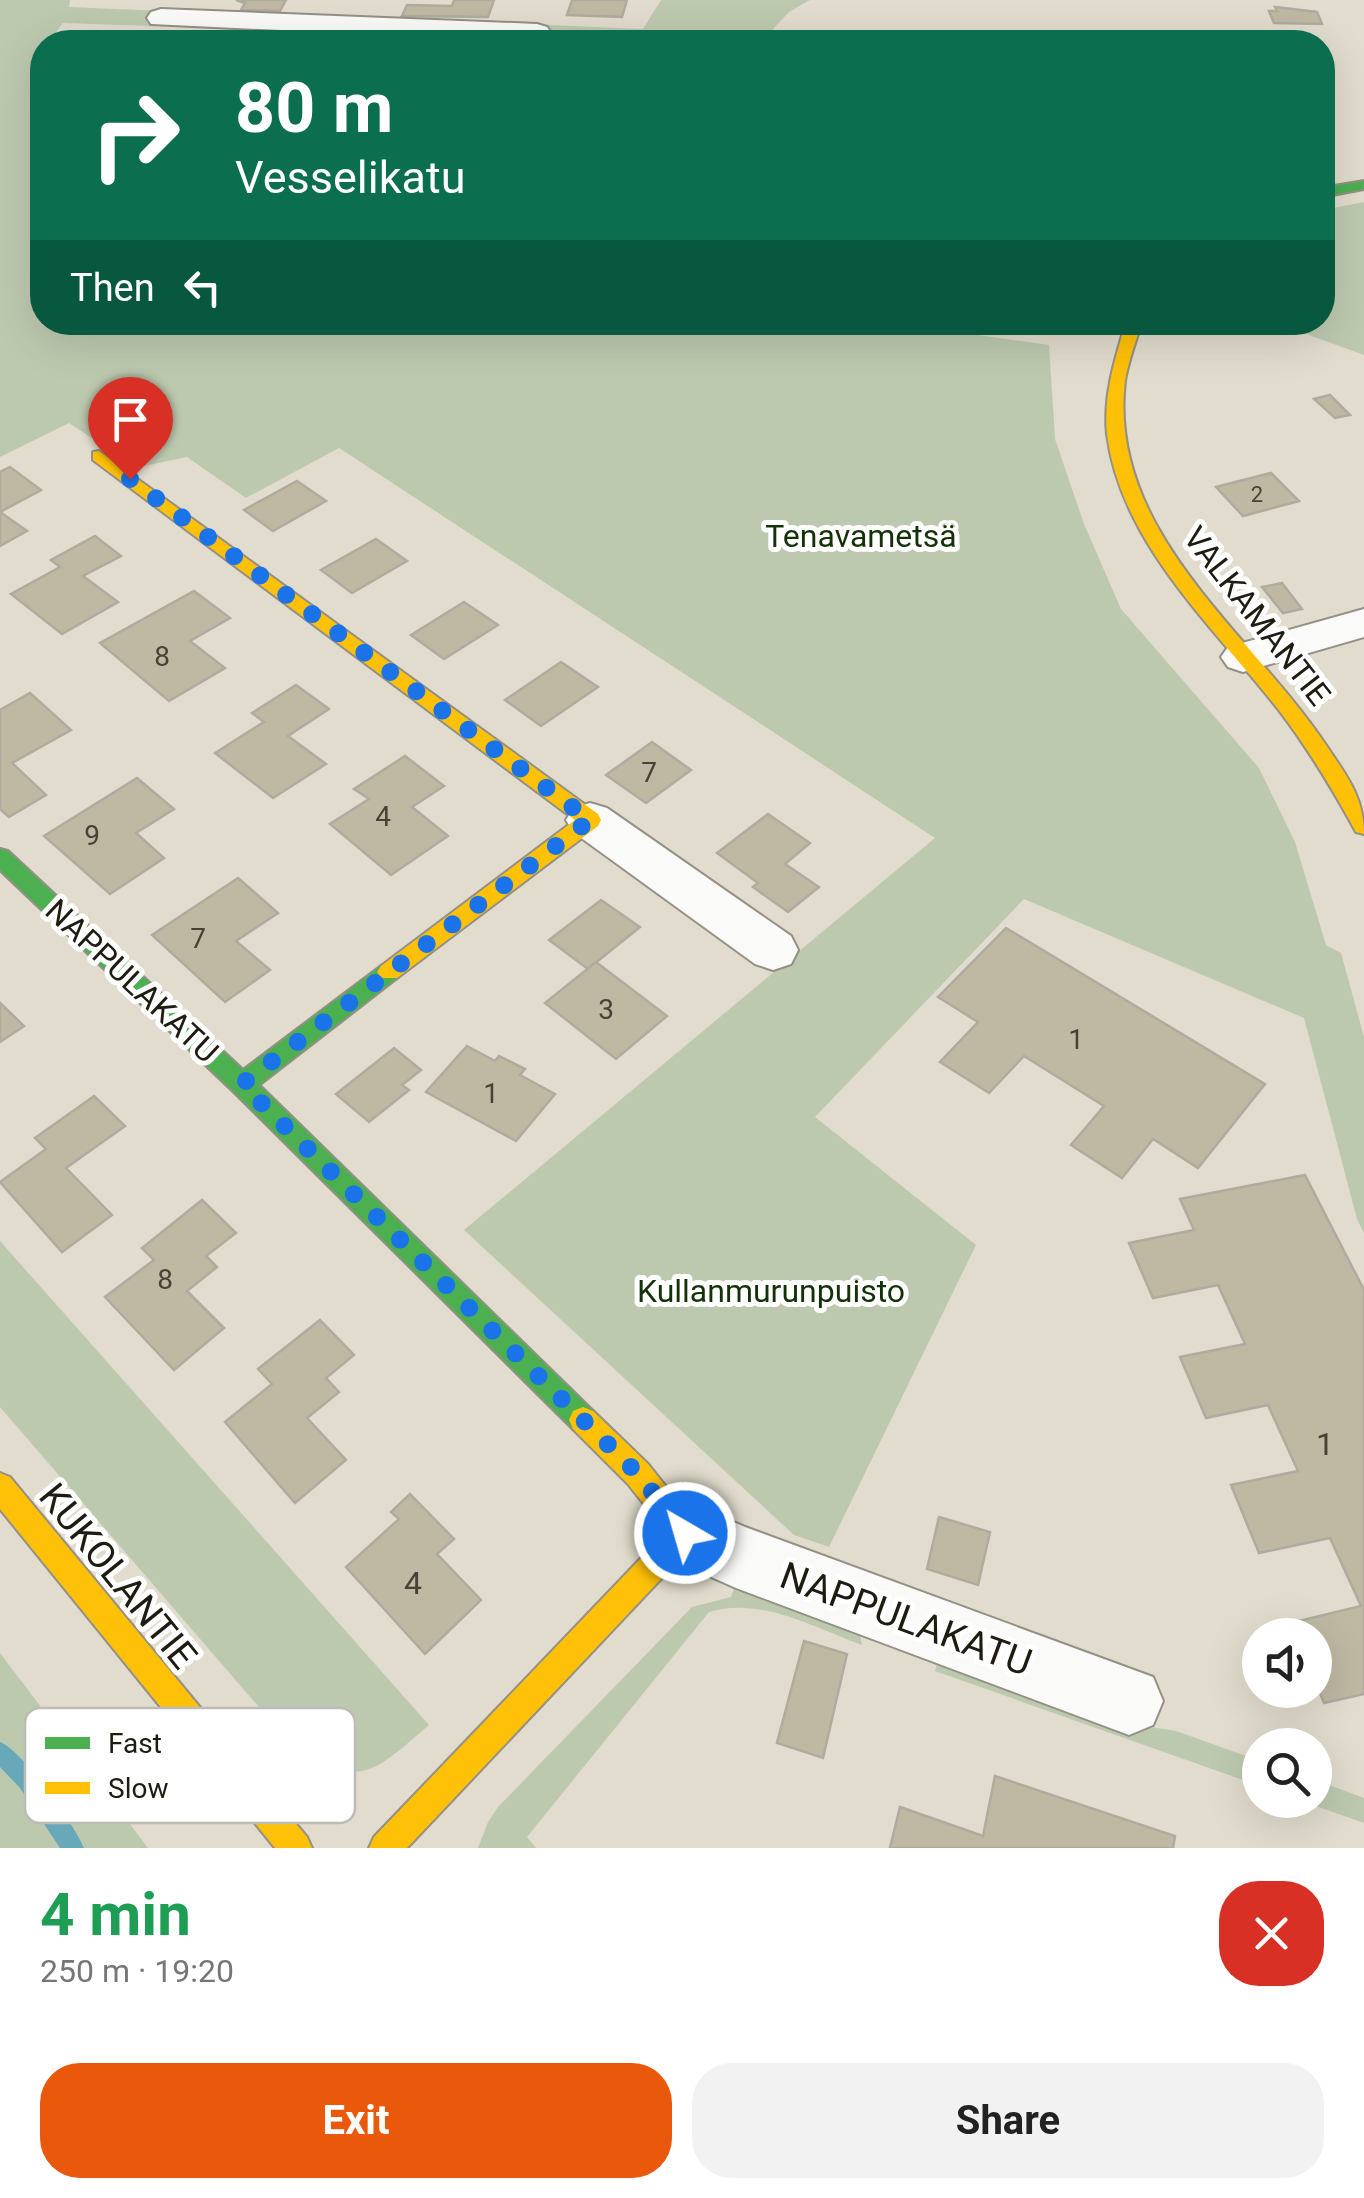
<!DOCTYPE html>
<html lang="en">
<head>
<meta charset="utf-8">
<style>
	:root { --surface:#fff; --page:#f2f2f2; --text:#222; --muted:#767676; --accent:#ea580c }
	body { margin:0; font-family:Roboto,sans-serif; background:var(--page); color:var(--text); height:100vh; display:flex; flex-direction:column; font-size:38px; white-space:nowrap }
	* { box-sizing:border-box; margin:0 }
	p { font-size:32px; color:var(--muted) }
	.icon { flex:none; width:55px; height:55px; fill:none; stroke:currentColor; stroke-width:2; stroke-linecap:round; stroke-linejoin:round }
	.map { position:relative; height:1848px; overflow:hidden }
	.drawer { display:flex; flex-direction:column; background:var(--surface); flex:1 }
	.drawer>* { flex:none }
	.hud { position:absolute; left:30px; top:30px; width:1305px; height:305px; border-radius:40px; box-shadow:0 10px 40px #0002; background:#0b6e4f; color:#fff; overflow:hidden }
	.fabs { position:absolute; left:1242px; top:1618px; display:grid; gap:20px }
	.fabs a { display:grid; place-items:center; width:90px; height:90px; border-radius:50%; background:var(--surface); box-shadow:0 10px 40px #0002; font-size:50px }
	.pin { position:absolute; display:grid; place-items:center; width:85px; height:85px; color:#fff; margin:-102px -42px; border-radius:50% 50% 50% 0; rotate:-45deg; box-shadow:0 0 10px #0007 }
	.pin .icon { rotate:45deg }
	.me { position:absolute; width:110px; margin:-55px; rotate:322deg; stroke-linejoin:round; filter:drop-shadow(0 0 8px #0008) }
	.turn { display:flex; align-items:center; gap:35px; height:210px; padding:0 40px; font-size:45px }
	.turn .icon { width:130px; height:130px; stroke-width:2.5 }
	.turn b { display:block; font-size:70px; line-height:85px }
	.then { display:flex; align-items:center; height:95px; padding:0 40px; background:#0003; gap:20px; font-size:38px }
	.round { display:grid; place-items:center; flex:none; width:105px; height:105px; border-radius:40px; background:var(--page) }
	.headline { display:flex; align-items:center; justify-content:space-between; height:170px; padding:0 40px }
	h1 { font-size:60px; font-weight:700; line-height:75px; color:#1e9e55 }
	.action { display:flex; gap:20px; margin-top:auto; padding:20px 40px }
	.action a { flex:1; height:115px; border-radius:40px; background:var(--accent); color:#fff; font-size:40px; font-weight:700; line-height:115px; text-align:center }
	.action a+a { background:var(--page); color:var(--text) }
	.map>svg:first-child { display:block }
</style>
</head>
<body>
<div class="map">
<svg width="1364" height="1848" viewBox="0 0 1364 1848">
	<rect width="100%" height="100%" fill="#e1dccd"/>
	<g fill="#bdc9af">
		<polygon points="0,0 70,0 69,7 161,11 151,26 63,23 49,42 42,42 42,52 31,69 42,70 42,322 885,322 1049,345 1055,439 1084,524 1121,609 1259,768 1295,842 1326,945 1341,953 1364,1037 1364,1233 1357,1219 1304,1018 1024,899 815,1117 976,1245 829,1547 794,1535 464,1230 935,838 339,448 246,498 187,457 144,466 127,461 69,423 0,457"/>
		<polygon points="661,0 810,0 789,12 761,42 543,41 548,25 643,29"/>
		<polygon points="1364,202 1364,355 1276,323 1322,322 1323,210"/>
		<path d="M0 1241 429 1725C376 1770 362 1791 296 1750L0 1407Z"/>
		<path d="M736 1583 859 1630 862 1645C815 1628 760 1596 709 1612L527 1837 536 1848H478L488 1822 498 1807 692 1607 731 1597Z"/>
		<polygon points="0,1653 148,1848 0,1848"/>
		<polygon points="938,1660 1138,1725 1176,1731 1260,1761 1260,1786 935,1671"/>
		<polygon points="1315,1780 1364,1798 1364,1823 1299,1800 1315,1800"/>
	</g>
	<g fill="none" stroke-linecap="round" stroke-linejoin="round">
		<path fill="#67a9b9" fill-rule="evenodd" d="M0 1742C23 1751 74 1824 84 1848H60L20 1788 0 1767Z"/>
	</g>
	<g fill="#bfb8a3" stroke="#afab9f" stroke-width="2.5">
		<polygon points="236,0 286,0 280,11 241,10 245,3"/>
		<polygon points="454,0 494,0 488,17 402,16 407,5 452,6"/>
		<polygon points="572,0 627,0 622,17 567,15"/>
		<polygon points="1275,7 1317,12 1322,24 1274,23 1269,11 1277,11"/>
		<polygon points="74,33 171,37 168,42 67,42"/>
		<polygon points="237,33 272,35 268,42 233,41"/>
		<polygon points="1330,395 1350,415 1335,418 1314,399"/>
		<polygon points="10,467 41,490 0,512 0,472"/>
		<polygon points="1271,473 1299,501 1243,516 1216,487"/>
		<polygon points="297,481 326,501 273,531 244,510"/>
		<polygon points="0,512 27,531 0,546"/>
		<polygon points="95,536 121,556 83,576 118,602 62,634 11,594 60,567 51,560"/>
		<polygon points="376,539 407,561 352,593 321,570"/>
		<polygon points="1282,583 1302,609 1283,613 1262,587"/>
		<polygon points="194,591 230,618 190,641 225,668 169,701 100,643"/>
		<polygon points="464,602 498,625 444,659 411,635"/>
		<polygon points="561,662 598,687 541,726 505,700"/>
		<polygon points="296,685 329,709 288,736 326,764 273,798 215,753 264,722 252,713"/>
		<polygon points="30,693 71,730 12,763 46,795 9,817 0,809 0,710"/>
		<polygon points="652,742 691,770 646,803 606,775"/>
		<polygon points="405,756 444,786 412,807 448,836 391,875 330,824 369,799 354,789"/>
		<polygon points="137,778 174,809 136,833 164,858 110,894 44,836"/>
		<polygon points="768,814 810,843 785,864 819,887 788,912 753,887 758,883 717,853"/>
		<polygon points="238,878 278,913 236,941 270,970 225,1002 152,935"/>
		<polygon points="601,900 640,927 588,969 549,940"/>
		<polygon points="1006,928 1265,1084 1198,1168 1153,1139 1122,1178 1071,1145 1104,1106 1024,1056 989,1093 940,1062 978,1022 938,997"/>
		<polygon points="596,962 667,1016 616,1059 545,1003"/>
		<polygon points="0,1003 24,1026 0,1042"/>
		<polygon points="467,1046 495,1061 499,1056 525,1069 520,1075 555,1094 516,1141 426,1092"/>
		<polygon points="394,1048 421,1070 402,1085 409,1090 369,1122 336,1094"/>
		<polygon points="94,1096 125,1126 66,1168 112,1215 62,1252 0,1182 46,1149 35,1138"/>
		<polygon points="1305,1175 1364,1290 1364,1694 1324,1703 1315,1681 1315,1635 1295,1635 1290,1623 1361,1606 1330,1538 1259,1553 1231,1485 1298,1471 1268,1405 1206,1418 1180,1357 1245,1344 1218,1285 1153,1298 1129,1243 1194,1230 1180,1199"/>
		<polygon points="202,1200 236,1233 206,1256 217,1267 187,1291 224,1328 174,1370 105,1297 154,1260 142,1248"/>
		<polygon points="320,1320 354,1355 326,1378 339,1392 307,1418 346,1460 295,1503 225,1422 272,1384 258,1369"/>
		<polygon points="410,1494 454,1539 437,1554 481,1600 425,1654 346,1567 399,1519 391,1512"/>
		<polygon points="939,1517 990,1532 978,1585 927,1569"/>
		<polygon points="804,1641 847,1654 823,1758 777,1743"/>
		<polygon points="995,1776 1175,1836 1173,1848 890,1848 900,1807 983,1836"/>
	</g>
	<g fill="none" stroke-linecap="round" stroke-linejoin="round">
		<defs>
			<g id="street">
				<polygon points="161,9 537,24 547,27 551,33 547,39 537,42 151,24 147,18 151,12"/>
				<polygon points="1364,609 1364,637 1243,672 1228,667 1221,657 1228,647"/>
				<polygon points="590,803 607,808 791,936 798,950 791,964 773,970 755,964 573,832 566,820 573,808"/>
				<polygon points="685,1501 745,1527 1153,1677 1163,1701 1153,1725 1129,1735 736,1588 662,1555 653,1533 662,1511"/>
			</g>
			<g id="fast">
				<polygon points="1364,181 1364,189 1322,197 1322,188"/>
				<polygon points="0,849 8,851 243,1070 381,966 397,966 401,972 397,978 259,1085 593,1411 597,1420 593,1429 583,1433 573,1429 233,1091 0,870"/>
			</g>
			<g id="slow">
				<path d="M1126 322H1142C1136 341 1128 362 1125 381 1107 532 1251 633 1326 745 1346 775 1364 797 1364 834L1356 832C1333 790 1308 748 1278 709 1214 627 1121 544 1107 434 1103 396 1115 359 1126 322Z"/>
				<polygon points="99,451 598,814 601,820 598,826 397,978 381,978 377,972 381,966 575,820 93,460 93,452"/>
				<polygon points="583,1407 593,1411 648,1464 695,1523 699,1533 695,1543 407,1848 369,1848 374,1837 666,1532 628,1484 573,1429 569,1420 573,1411"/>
				<polygon points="0,1473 10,1477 307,1837 312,1848 275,1848 0,1509"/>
			</g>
		</defs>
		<use href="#street" stroke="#949085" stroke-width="4"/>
		<use href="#fast" stroke="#949085" stroke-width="4"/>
		<use href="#slow" stroke="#949085" stroke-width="4"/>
		<use href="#street" fill="#fafaf8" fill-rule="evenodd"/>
		<use href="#fast" fill="#4caf50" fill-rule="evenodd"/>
		<use href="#slow" fill="#ffc107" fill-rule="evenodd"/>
	</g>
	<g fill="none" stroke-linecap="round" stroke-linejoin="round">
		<polyline stroke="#1a73e8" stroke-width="18" stroke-dasharray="0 32.4" points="130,479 590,820 242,1084 638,1474 685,1533"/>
	</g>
	<g text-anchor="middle" stroke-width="10" stroke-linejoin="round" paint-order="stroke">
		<g font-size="22" fill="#464236">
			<text x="1257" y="502">2</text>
		</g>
		<g font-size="28" fill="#464236">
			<text x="162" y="666">8</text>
			<text x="649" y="782">7</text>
			<text x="383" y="826">4</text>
			<text x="92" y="845">9</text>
			<text x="198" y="948">7</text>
			<text x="606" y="1019">3</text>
			<text x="1076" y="1049">1</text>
			<text x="491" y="1103">1</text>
			<text x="165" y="1289">8</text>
		</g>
		<g font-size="32" fill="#143208" stroke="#fff">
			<text x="861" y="547">Tenavametsä</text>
			<text x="771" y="1302">Kullanmurunpuisto</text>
		</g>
		<g font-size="32" fill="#1e1b11" stroke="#fff">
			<text transform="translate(1257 616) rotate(52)" y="11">VALKAMANTIE</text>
			<text transform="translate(132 981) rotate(43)" y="11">NAPPULAKATU</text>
		</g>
		<g font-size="32" fill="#464236">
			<text x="1325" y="1455">1</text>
			<text x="413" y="1594">4</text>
		</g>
		<g font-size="38" fill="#1e1b11" stroke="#fff">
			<text transform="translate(118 1576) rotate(51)" y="13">KUKOLANTIE</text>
			<text transform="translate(906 1619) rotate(20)" y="13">NAPPULAKATU</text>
		</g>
	</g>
	<rect x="25" y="1708" width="330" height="115" rx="15" fill="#fff" stroke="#bcbbb8" stroke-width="2.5"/>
	<rect x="45" y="1737" width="45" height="12" fill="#4caf50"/>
	<rect x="45" y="1782" width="45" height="12" fill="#ffc107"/>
	<g font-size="28" fill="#1e1b11">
		<text x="108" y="1753">Fast</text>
		<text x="108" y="1798">Slow</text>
	</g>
</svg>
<div class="fabs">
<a><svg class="icon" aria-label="sound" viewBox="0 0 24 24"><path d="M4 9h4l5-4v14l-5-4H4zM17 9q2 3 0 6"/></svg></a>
<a><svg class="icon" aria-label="search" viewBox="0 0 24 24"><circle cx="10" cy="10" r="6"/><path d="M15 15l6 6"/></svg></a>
</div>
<div class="pin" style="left:130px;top:479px;background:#d93025"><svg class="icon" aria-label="arrive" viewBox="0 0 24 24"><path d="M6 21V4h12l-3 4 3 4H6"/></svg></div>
<svg class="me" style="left:685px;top:1533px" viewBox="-20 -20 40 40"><circle r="17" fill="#1a73e8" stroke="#fff" stroke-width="3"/><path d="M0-11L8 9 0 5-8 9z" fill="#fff"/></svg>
<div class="hud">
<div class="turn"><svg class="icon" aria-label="right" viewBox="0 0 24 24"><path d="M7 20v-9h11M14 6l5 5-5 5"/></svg><div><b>80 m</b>Vesselikatu</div></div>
<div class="then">Then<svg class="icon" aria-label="left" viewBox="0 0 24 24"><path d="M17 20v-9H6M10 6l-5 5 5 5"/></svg></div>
</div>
</div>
<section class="drawer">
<div class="headline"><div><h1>4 min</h1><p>250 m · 19:20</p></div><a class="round" style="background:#d93025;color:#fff"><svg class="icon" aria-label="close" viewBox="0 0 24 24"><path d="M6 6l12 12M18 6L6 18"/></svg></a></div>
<div class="action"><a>Exit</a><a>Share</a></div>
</section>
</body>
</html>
